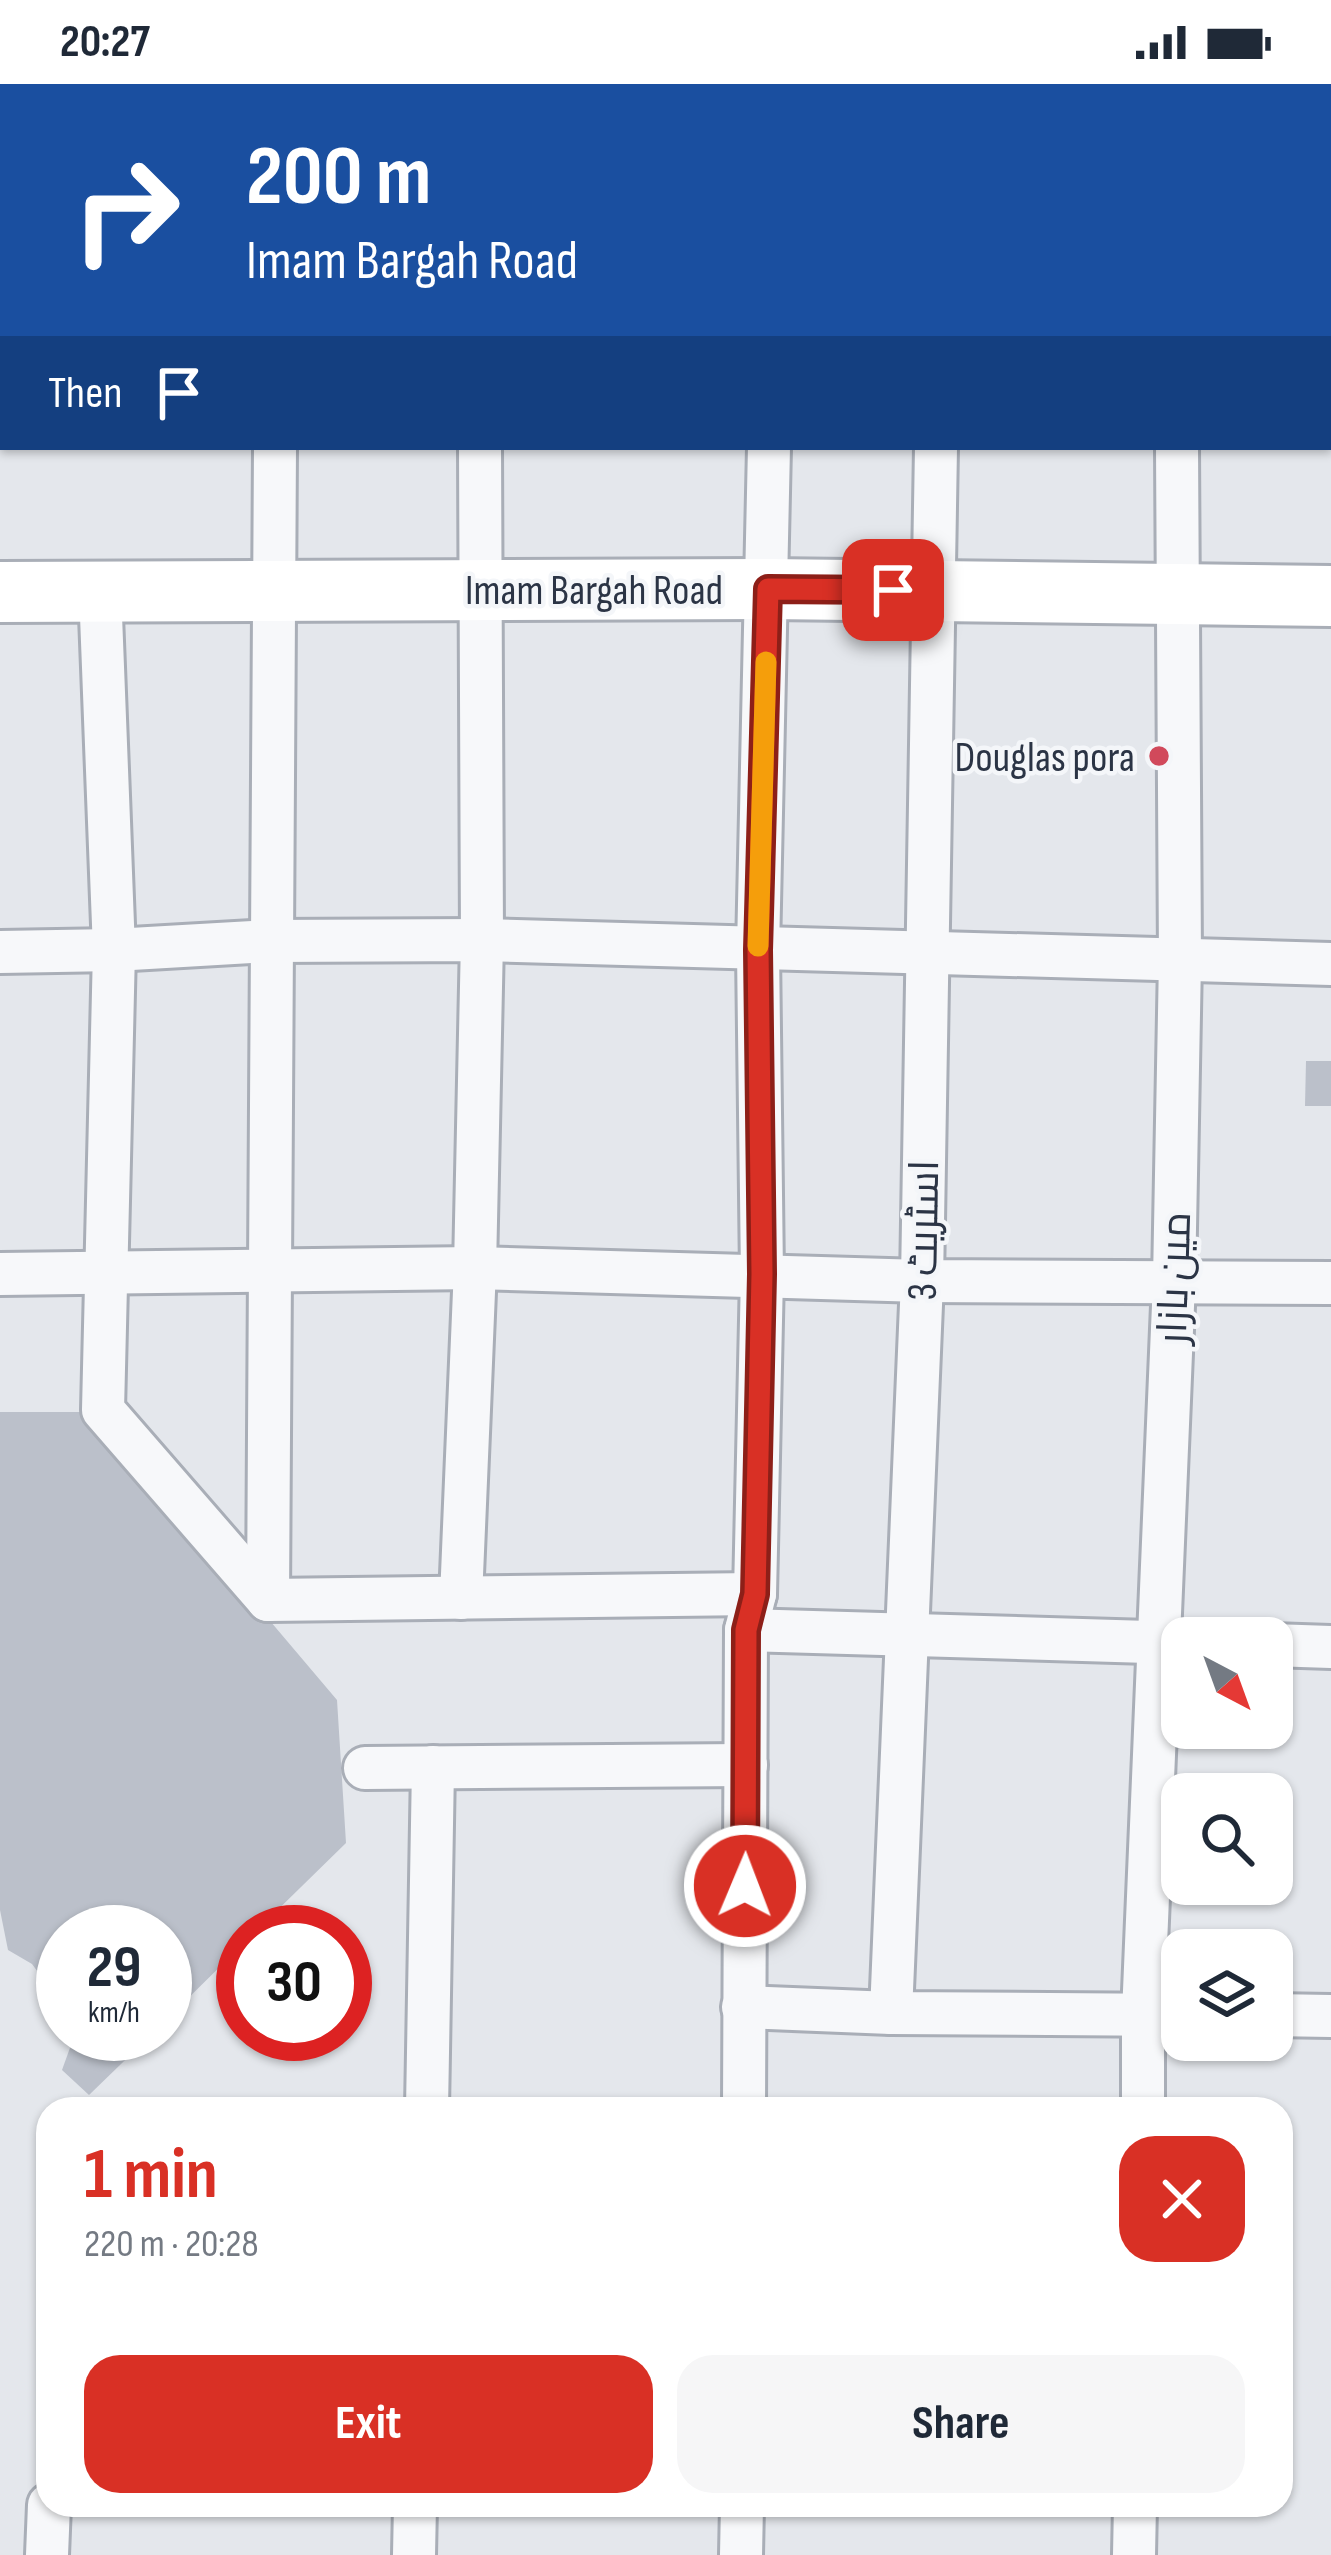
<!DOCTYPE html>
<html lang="en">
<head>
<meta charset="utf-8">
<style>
	:root { --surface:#fff; --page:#f6f6f7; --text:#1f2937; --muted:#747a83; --accent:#d93025 }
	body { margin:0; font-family:"Sofia Sans Condensed",Cairo,sans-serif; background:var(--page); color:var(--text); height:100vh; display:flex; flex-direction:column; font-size:45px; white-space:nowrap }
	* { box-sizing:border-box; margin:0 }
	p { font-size:39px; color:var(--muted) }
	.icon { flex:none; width:66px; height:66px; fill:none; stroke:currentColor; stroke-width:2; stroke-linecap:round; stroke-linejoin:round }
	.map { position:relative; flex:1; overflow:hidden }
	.drawer { position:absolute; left:36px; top:2013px; width:1257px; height:420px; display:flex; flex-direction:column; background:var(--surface); border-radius:36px; box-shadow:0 3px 9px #0004 }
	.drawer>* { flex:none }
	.banner { position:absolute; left:0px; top:0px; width:1332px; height:366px; box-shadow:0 3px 9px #0004; background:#1a4fa0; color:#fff; overflow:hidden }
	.needle { width:78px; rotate:139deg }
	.tools { position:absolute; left:1161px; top:1533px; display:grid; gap:24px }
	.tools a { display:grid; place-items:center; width:132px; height:132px; border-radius:24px; background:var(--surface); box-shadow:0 3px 9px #0004; font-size:60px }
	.speed { position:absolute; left:36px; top:1821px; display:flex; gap:24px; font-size:60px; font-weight:700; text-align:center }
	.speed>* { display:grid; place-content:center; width:156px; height:156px; border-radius:50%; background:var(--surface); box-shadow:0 3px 9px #0004; line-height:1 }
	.speed small { font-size:30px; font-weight:400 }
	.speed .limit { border:18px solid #d22; background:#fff; color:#111 }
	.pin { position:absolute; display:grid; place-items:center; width:102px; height:102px; color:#fff; margin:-51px; border-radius:24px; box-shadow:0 6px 18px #0006 }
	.me { position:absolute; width:132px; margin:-66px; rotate:1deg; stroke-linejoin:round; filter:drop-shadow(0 0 9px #0008) }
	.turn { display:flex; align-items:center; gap:42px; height:252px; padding:0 48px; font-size:54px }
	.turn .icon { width:156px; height:156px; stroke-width:2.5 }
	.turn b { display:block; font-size:84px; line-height:102px }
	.then { display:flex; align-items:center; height:114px; padding:0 48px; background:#0003; gap:24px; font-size:45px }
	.round { display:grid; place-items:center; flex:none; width:126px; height:126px; border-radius:36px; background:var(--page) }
	.headline { display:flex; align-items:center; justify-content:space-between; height:204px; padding:0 48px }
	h1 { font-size:72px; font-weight:700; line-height:90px; color:var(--accent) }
	.button { display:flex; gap:24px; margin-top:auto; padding:24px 48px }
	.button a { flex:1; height:138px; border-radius:36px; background:var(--accent); color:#fff; font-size:48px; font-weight:700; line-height:138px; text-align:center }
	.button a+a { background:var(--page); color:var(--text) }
	.status { display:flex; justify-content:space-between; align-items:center; height:84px; padding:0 60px; background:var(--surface); direction:ltr }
	.status svg { height:33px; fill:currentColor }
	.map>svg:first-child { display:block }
</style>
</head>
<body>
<div class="status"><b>20:27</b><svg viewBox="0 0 49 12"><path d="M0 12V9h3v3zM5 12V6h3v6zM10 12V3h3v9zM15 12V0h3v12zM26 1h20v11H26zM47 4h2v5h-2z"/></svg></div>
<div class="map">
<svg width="1331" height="2471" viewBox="0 0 1331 2471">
	<rect width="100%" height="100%" fill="#e4e7ec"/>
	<g fill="#bbc0ca">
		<polygon points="1306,977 1331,977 1331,1022 1305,1022"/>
		<polygon points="0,1328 93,1328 337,1616 346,1759 255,1848 243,1848 243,1860 165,1937 165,1848 63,1848 63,1922 32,1880 8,1866 0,1826"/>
		<polygon points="75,1950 152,1950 89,2011 62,1986"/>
	</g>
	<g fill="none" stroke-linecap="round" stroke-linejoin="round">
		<defs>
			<g id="minor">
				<polyline points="478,0 478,3"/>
				<polyline points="284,3 284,0"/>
				<polyline points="771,3 771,0"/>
				<polyline points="940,3 940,0"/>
				<polyline points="1180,3 1180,0"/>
				<polyline points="100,506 114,866 103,1326 268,1516 755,1510"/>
				<polyline points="0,868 114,866 270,857 482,856 1331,880"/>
				<polyline points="0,1190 475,1184 922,1197 1331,1199"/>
				<polyline points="461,1514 475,1184 482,856 480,363"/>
				<polyline points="268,1516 275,363"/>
				<polyline points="746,1546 1182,1559"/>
				<polyline points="1272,1561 1331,1563"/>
				<polyline points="365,1684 746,1681"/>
				<polyline points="743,1923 891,1929 1182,1931"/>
				<polyline points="891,1929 922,1197 936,363"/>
				<polyline points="1272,1931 1331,1932"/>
				<polyline points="427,2025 433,1683"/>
				<polyline points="744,2025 746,1546 755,1510 762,1191 758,866 769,363"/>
				<polyline points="1143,2025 1143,1931 1174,1198 1180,876 1177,363"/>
				<polyline points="47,2471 49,2421"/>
				<polyline points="414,2471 415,2421"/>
				<polyline points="741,2471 742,2421"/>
				<polyline points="1134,2471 1135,2421"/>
			</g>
			<polyline id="secondary" points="0,508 768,505 1331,512"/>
		</defs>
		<use href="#minor" stroke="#a9aeb7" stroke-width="48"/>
		<use href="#secondary" stroke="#a9aeb7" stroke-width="66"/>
		<use href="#minor" stroke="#f7f8fa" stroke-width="42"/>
		<use href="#secondary" stroke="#fff" stroke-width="60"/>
	</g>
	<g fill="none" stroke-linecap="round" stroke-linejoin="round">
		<defs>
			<polyline id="route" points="745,1802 746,1546 755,1510 762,1190 758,866 768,505 893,506"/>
		</defs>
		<use href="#route" stroke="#8d1f18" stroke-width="30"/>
		<use href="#route" stroke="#d93025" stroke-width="21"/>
		<polyline stroke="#f59e0b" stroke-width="21" points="758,862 766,578"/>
	</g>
	<circle fill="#d1495b" stroke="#f4f6f9" stroke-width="4.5" cx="1159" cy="672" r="12"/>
	<g text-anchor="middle" stroke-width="9" stroke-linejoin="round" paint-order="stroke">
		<g font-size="42" fill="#2b3445" stroke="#f4f6f9">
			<text x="594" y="520">Imam Bargah Road</text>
			<text transform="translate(922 1146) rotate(-89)" y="15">اسٹریٹ 3</text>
			<text transform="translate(1173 1194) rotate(-88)" y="15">مین بازار</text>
		</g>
		<g font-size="42" fill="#2b3445" stroke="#f4f6f9" text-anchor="end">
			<text x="1135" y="687">Douglas pora</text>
		</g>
	</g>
</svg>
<div class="tools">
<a><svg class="needle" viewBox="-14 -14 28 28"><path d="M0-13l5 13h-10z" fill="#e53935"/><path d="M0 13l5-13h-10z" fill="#747a83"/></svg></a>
<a><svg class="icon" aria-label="search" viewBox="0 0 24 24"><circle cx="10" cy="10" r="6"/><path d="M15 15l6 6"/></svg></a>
<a><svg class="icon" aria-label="layers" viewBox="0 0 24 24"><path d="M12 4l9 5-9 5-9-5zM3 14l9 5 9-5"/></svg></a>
</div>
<div class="speed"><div>29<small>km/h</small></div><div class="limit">30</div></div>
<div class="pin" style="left:893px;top:506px;background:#d93025"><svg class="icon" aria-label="arrive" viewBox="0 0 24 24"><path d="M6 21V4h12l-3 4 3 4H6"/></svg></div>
<svg class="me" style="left:745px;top:1802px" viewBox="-20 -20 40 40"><circle r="17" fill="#d93025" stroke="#fff" stroke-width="3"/><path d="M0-11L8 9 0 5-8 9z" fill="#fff"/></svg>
<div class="banner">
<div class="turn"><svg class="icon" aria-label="right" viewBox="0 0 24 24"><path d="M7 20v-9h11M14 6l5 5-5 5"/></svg><div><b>200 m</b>Imam Bargah Road</div></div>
<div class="then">Then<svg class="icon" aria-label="arrive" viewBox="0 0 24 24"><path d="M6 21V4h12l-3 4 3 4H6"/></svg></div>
</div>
<section class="drawer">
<div class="headline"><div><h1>1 min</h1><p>220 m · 20:28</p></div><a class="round" style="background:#d93025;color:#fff"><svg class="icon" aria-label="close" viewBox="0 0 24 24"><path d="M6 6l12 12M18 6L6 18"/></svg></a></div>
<div class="button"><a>Exit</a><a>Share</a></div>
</section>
</div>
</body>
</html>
